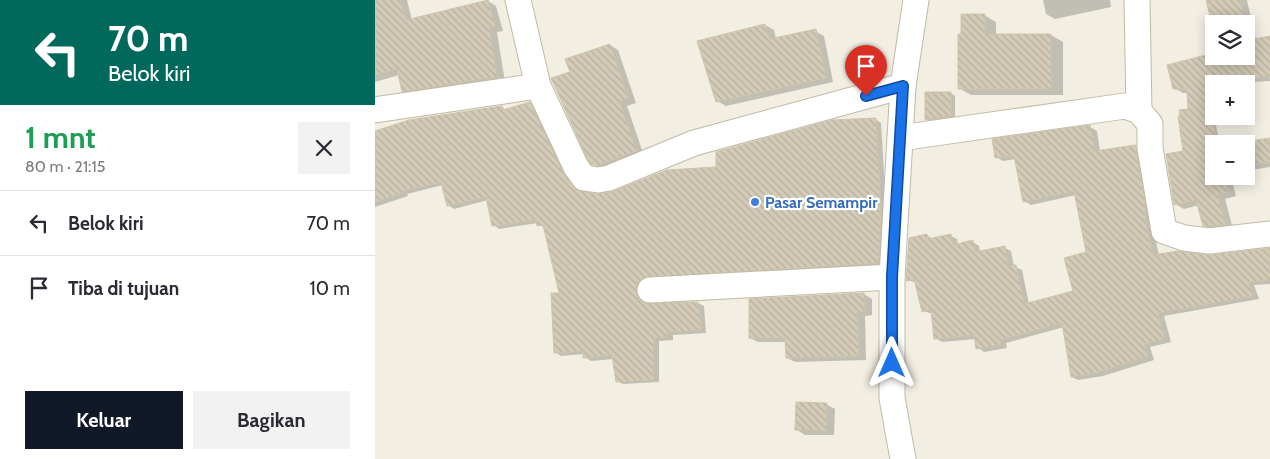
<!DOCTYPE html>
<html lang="id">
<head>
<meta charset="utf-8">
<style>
	:root { --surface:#fff; --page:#f2f2f3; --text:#2b2b33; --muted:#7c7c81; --line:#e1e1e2; --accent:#111827 }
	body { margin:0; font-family:Cabin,sans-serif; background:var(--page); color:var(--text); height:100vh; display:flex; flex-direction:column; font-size:19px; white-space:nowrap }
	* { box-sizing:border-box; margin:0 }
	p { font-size:16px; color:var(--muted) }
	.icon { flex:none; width:28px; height:28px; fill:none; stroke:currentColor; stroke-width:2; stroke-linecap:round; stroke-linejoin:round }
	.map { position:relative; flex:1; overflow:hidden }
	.side { display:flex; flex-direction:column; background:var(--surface); width:375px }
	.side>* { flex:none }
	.top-card { background:#00695c; color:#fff; overflow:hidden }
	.fabs { position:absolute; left:830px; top:15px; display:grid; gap:10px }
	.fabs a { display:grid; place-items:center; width:50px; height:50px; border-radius:0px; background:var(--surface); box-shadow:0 2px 12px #0003; font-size:25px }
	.pin { position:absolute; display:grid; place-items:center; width:42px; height:42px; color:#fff; margin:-51px -21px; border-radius:50% 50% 50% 0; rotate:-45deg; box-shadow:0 0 5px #0007 }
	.pin .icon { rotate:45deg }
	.me { position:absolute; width:55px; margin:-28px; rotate:0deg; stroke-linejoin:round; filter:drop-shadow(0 0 4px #0008) }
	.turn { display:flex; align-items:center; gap:18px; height:105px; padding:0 25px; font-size:22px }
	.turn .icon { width:65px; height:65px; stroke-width:2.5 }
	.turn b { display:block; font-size:35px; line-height:42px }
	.round { display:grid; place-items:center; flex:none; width:52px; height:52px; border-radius:0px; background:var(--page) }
	.headline { display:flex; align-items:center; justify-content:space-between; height:85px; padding:0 25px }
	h1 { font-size:30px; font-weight:700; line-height:38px; color:#1e9e55 }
	.primary-button { display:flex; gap:10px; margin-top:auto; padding:10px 25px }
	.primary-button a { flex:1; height:58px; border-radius:0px; background:var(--accent); color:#fff; font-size:20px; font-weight:700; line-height:58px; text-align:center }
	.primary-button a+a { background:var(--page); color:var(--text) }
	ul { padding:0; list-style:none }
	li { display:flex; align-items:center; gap:15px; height:65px; padding:0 25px; border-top:1px solid var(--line) }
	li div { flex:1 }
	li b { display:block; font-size:19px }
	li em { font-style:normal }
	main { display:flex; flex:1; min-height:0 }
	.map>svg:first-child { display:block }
</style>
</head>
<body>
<main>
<section class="side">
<div class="top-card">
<div class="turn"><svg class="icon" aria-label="left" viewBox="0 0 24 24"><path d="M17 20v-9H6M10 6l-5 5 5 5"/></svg><div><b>70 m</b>Belok kiri</div></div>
</div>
<div class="headline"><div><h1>1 mnt</h1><p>80 m · 21:15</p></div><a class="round"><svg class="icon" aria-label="close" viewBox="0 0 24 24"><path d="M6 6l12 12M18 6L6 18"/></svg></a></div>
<ul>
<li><svg class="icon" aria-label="left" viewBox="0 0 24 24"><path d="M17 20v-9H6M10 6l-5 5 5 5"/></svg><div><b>Belok kiri</b></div><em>70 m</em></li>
<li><svg class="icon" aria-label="arrive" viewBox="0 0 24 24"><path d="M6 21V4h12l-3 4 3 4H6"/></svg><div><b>Tiba di tujuan</b></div><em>10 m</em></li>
</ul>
<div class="primary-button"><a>Keluar</a><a>Bagikan</a></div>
</section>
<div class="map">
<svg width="895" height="459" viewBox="0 0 895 459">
	<defs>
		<pattern id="building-back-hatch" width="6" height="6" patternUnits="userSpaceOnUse" patternTransform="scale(1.25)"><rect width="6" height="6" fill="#d3cbb7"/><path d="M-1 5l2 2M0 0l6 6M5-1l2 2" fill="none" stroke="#b6af9e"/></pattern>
	</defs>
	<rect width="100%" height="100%" fill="#f2eee2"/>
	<g fill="#0003">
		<polygon points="0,0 32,0 37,20 113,1 121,6 128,31 122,32 130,82 37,96 28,91 24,75 0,82"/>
		<polygon points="668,0 735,0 736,7 680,19 671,14"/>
		<polygon points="832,0 872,0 881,40 895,38 895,81 839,84 839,116 845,144 839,144 839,176 856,176 861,196 850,199 858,229 837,230 829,225 824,205 809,209 800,204 813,173 814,110 813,93 808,93 799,88 839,56 871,56 871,24 839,24"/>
		<polygon points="609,15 621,22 621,35 676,35 688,42 688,95 596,95 584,88 587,35"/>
		<polygon points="390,25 399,30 401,39 440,31 449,36 458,82 351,106 342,101"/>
		<polygon points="235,45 243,50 261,103 252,106 269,156 227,169 218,164"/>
		<polygon points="576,93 580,96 580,118 555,122 551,119"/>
		<polygon points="154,103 160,107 195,180 205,192 221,196 343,168 500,119 506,123 512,220 509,266 266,295 271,304 323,303 329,306 331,333 298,335 298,340 284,341 284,382 248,384 242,381 239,359 216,361 210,357 209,354 186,356 180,352 185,294 170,229 163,223 124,229 118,225 113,200 79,209 73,205 68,185 32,194 33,196 0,207 0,132 127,107 131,110"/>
		<polygon points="715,127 722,131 725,151 760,147 767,150 775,216 784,255 836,257 895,249 895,284 879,285 884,299 789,316 796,342 775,347 779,360 728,376 703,380 697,377 689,327 631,343 632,348 609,352 603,348 601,339 567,342 560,338 558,314 548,311 541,283 533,280 551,235 558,239 576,236 582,239 583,245 598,242 604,246 605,252 630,248 636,251 639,266 647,270 654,304 699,292 712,253 701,195 656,205 649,201 641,159 628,161 621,157"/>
		<polygon points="895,139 895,167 871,171 871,144"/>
		<polygon points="489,294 497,299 497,315 490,316 491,360 420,362 412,358 411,342 383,342 375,338"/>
		<polygon points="451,404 460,409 459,435 430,435 422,430"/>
	</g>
	<g fill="url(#building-back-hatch)" stroke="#cfc4aa">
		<polygon points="0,0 25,0 31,20 113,0 120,26 114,28 122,77 27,92 22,69 0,75"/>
		<polygon points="831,0 865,0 871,24 839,24 839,33"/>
		<polygon points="586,14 610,14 610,34 676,34 676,89 583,89 583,34 586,34"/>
		<polygon points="390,24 395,39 441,29 451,78 341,102 322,41"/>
		<polygon points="871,26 874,40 895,36 895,75 876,79 875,75 839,84 839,176 849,176 853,192 842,195 851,225 828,226 821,200 799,205 791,154 808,151 803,116 805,116 804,110 813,109 812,89 798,89 792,65 839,53 839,56 871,56"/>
		<polygon points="235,44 253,98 244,101 262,151 223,165 217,165 213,160 176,78 195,72 190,59"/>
		<polygon points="550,92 576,92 576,116 550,120"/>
		<polygon points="155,102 189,175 202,190 221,194 239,191 292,170 341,167 341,152 457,120 501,118 506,216 503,263 268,278 262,283 261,291 263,298 269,303 323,302 326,330 292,332 292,337 279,338 278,380 241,382 237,355 208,358 208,351 179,353 176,293 184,293 168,225 162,226 161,220 117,226 111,197 72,206 66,182 27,191 28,193 0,202 0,131 34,120 127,106 128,110"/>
		<polygon points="715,125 720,151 761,145 771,212 769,212 778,255 803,251 836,255 895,248 895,280 874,282 878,296 783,313 790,339 769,344 773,356 721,373 696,377 687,323 625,340 626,345 601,349 599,335 559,339 556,309 547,312 539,279 531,281 534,238 552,234 553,239 576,234 578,245 598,240 600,252 630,246 633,266 641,265 649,304 698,291 689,258 711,252 699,191 648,202 639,156 620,158 617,139"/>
		<polygon points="895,138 895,162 871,165 871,144 857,144"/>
		<polygon points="489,293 490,311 482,312 484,356 411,358 410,338 374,338 374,299"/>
		<polygon points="421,402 452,403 451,431 420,430"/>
	</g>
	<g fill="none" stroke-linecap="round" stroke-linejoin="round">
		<defs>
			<g id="street">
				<polyline points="143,0 163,86 201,167 209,178 223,180 234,178 319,143 528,86"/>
				<polyline points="762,0 764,111"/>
				<polyline points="0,110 163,86"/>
				<polyline points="525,138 750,106 764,111 775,124 775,148 789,231 809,238 834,241 895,234"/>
				<polyline points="275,290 517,277"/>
				<polyline points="528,459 517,398 517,277 528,86 541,0"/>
			</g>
		</defs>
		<use href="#street" stroke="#c0baa7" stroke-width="27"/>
		<use href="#street" stroke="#fff" stroke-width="25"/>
	</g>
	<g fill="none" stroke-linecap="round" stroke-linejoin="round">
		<defs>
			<polyline id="route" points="491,96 528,86 517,277 517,363"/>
		</defs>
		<use href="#route" stroke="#114b97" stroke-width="12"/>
		<use href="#route" stroke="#1a73e8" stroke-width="9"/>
	</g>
	<circle fill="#3f7fe0" stroke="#fff" stroke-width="2" cx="380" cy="202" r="5"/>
	<g text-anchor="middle" stroke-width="4.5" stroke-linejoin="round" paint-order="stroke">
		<g font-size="16" font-weight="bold" fill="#366cbe" stroke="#fff" text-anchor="start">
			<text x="390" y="208">Pasar Semampir</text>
		</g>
	</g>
</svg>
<div class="fabs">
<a><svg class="icon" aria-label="layers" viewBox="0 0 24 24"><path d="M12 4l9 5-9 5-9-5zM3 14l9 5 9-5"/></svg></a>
<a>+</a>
<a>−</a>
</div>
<div class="pin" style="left:491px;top:96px;background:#d93025"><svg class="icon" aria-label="arrive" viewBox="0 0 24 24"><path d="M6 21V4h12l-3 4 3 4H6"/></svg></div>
<svg class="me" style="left:517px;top:363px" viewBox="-20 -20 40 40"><path d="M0-17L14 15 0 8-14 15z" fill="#1a73e8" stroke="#fff" stroke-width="4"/></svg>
</div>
</main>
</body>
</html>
